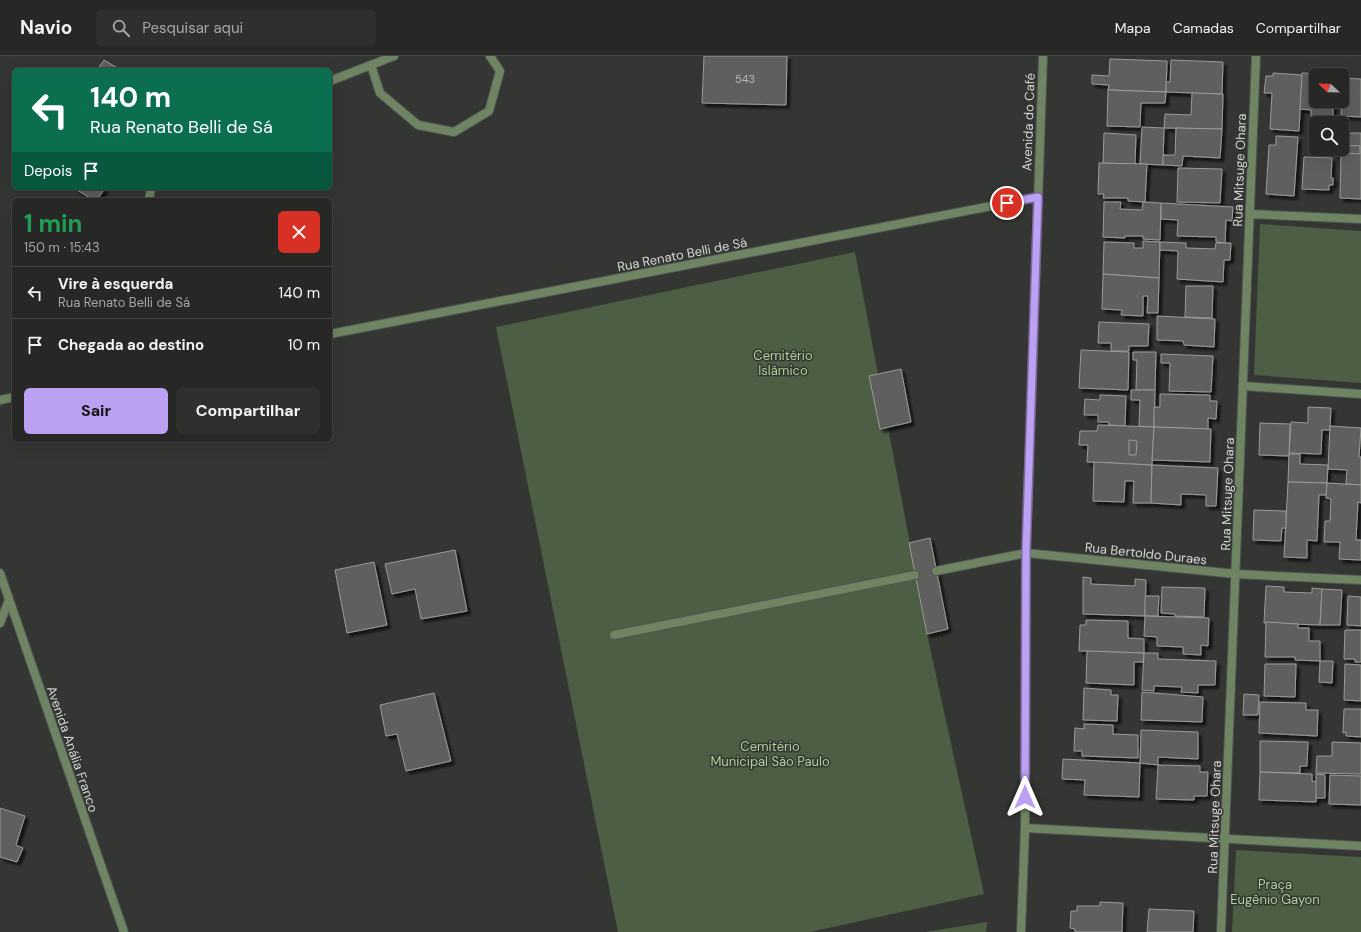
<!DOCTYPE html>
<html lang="pt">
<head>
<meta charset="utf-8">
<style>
	:root { --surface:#272826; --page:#2f302e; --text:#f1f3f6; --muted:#a4a6a7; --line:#434443; --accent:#bca0f2 }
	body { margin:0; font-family:"DM Sans",sans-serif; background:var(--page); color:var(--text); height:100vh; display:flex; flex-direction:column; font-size:15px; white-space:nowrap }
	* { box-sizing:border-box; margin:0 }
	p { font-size:13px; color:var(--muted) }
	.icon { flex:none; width:22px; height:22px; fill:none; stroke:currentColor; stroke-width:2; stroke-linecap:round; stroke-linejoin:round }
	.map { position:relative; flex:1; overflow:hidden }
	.sheet { position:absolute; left:12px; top:142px; width:320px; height:244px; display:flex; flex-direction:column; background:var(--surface); border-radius:6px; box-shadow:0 4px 16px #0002,0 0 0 1px var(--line) }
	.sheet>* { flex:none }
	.hud { position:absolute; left:12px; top:12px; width:320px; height:122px; border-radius:6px; box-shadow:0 4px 16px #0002,0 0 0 1px var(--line); background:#0b6e4f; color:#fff; overflow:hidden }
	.needle { width:26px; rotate:292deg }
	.tools { position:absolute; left:1309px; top:12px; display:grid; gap:8px }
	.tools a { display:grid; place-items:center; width:40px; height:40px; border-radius:6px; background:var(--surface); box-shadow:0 4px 16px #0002,0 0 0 1px var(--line); font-size:20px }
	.pin { position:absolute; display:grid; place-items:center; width:34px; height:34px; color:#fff; margin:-17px; border:2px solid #fff; border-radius:50%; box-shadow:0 1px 4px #0007 }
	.me { position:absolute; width:44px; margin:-22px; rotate:0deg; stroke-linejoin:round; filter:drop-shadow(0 0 3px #0008) }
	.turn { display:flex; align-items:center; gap:14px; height:84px; padding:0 12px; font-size:18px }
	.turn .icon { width:52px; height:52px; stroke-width:2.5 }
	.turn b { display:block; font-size:28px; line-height:34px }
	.then { display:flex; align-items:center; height:38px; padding:0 12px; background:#0003; gap:8px; font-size:15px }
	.round { display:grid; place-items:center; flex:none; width:42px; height:42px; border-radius:6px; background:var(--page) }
	.headline { display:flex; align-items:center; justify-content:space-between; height:68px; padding:0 12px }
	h1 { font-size:24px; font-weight:700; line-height:30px; color:#1e9e55 }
	.primary-button { display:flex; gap:8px; margin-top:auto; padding:8px 12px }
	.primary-button a { flex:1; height:46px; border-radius:6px; background:var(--accent); color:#111; font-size:16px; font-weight:700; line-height:46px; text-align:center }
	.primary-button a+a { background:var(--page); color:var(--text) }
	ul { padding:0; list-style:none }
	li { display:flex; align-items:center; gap:12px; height:52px; padding:0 12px; border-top:1px solid var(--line) }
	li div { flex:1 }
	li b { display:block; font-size:15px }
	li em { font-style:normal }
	header { display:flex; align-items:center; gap:24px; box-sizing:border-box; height:56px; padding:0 20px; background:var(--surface); border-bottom:1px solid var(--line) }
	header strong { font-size:19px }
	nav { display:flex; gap:22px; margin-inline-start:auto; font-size:14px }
	.search { width:280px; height:36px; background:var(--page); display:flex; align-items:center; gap:10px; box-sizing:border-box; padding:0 14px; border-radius:6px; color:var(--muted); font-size:15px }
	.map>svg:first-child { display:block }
</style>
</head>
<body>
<header>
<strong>Navio</strong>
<div class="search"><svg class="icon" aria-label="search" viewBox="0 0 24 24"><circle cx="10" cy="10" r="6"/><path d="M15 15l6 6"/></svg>Pesquisar aqui</div>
<nav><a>Mapa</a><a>Camadas</a><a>Compartilhar</a></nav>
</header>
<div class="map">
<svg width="1361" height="876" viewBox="0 0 1361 876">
	<defs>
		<filter id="shadow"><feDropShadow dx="3.5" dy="3.5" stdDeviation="1" flood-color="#0009"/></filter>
	</defs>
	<rect width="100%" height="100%" fill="#343633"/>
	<g fill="#4c5e43">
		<polygon points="1260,168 1361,175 1361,327 1254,319"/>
		<polygon points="855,196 927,578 984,838 810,876 618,876 496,271"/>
		<polygon points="1236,794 1361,801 1361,876 1232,876"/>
		<polygon points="987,866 986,876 925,876"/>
	</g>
	<g fill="#5e605d" stroke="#999b97" filter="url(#shadow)">
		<polygon points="704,0 787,0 786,49 702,47"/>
		<polygon points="1110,3 1167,5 1166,36 1108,34 1109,29 1092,28 1092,19 1109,20"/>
		<polygon points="104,4 121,14 97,14"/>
		<polygon points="1171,4 1223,6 1222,38 1166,36 1166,26 1170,26"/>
		<polygon points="1273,17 1302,19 1299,75 1270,73 1272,37 1264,37 1266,20 1273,20"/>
		<polygon points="1302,17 1335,18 1316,19 1316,45 1333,45 1333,62 1311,61 1311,54 1300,53"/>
		<polygon points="1343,22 1361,23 1361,61 1341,60"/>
		<polygon points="1108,34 1166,36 1165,47 1141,47 1140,71 1107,70"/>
		<polygon points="1192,37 1223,38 1222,73 1164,72 1165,58 1191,59"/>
		<polygon points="1142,71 1164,72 1163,109 1140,108"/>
		<polygon points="1176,72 1222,73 1220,102 1183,100 1182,110 1163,109 1163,99 1175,99"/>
		<polygon points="1104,77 1136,79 1135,108 1103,107"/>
		<polygon points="1342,77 1361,77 1361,143 1340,142 1341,99 1334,99 1335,93 1342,93"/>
		<polygon points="1276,80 1298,81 1294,140 1266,138 1269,89 1276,89"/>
		<polygon points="1344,89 1360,90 1360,98 1344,97"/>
		<polygon points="1304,101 1332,102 1331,122 1333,122 1333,129 1329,129 1329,134 1302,133"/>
		<polygon points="1099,107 1147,108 1145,146 1128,145 1128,142 1103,142 1104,138 1098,138"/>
		<polygon points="1178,112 1222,113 1220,147 1177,146"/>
		<polygon points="74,132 105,132 97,144 93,144"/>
		<polygon points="1104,146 1121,146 1120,153 1142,154 1143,146 1161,147 1160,184 1143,183 1143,180 1125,180 1125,182 1103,181"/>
		<polygon points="1161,147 1233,151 1232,165 1226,164 1225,187 1216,186 1216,181 1177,180 1178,164 1161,163"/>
		<polygon points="1143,185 1160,186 1159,222 1103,218 1104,186 1134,187 1134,192 1143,192"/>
		<polygon points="1160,186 1186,187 1186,192 1215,193 1216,187 1231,187 1230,204 1224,204 1223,226 1177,223 1178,195 1160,194"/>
		<polygon points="1103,218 1159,222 1158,257 1147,257 1148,240 1143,240 1143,260 1121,259 1122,254 1102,253"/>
		<polygon points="1186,230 1213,230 1212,262 1185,261"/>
		<polygon points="1157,260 1215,263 1214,291 1184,289 1183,285 1157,284"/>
		<polygon points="1099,266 1149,268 1148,290 1129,290 1129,295 1111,295 1111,287 1098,287"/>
		<polygon points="1081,294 1129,296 1128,334 1079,332"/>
		<polygon points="1133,296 1156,296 1155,334 1136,334 1137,304 1133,304"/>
		<polygon points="1161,298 1213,300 1211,336 1169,335 1170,307 1161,307"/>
		<polygon points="901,313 911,366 880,373 869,320"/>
		<polygon points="1131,334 1155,334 1154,371 1139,370 1140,344 1131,344"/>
		<polygon points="1160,338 1210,339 1210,345 1217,345 1216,363 1208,362 1208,373 1154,371 1154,351 1160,351"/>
		<polygon points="1100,339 1126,340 1125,370 1109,369 1109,366 1098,366 1098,359 1084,359 1085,343 1100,344"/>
		<polygon points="1308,351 1331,352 1330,374 1322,374 1321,398 1289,397 1291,366 1308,367"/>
		<polygon points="1260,367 1290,368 1289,400 1259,399"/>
		<polygon points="1098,369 1154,371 1152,409 1087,406 1088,389 1079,389 1080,375 1097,375"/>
		<polygon points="1330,370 1361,372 1359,401 1361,401 1361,429 1346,428 1347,414 1328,413"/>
		<polygon points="1154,371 1211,373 1210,406 1152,404"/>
		<polygon points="1129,384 1137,385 1136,399 1129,399"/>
		<polygon points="1289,398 1300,398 1300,408 1328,409 1327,427 1288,426"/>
		<polygon points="1094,406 1152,409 1151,447 1133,447 1134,425 1125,425 1124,446 1093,445"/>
		<polygon points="1152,409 1218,412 1216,450 1206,450 1206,439 1181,438 1181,449 1151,447"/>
		<polygon points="1288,426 1327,427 1326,439 1319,439 1317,485 1307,484 1307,502 1284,501"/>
		<polygon points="1327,427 1361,429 1361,447 1358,446 1356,484 1361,484 1361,504 1339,503 1340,486 1324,486 1325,465 1330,465 1331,443 1326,442"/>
		<polygon points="1254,454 1286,455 1286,472 1282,472 1281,485 1253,484"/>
		<polygon points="930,482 948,573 927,578 909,487"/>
		<polygon points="455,494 467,555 421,563 415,533 392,538 385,508"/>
		<polygon points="374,506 387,569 347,577 335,514"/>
		<polygon points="1083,521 1091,522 1091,528 1135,530 1135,523 1146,524 1145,560 1083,558"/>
		<polygon points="1266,530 1284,531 1284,536 1312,537 1312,532 1322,533 1320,569 1264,567"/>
		<polygon points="1162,531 1205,532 1204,561 1175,560 1175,558 1161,557"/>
		<polygon points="1322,533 1342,534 1340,569 1320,569"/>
		<polygon points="1145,540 1159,540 1158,560 1145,560"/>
		<polygon points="1348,540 1361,541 1361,570 1347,569"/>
		<polygon points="1145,560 1209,562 1208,590 1201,589 1201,599 1183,598 1183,591 1157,590 1157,581 1144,580"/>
		<polygon points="1086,564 1128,565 1128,582 1144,583 1144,597 1079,595 1080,569 1086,569"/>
		<polygon points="1266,566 1298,568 1298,572 1309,572 1309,585 1320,585 1320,605 1295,604 1295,601 1265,601"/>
		<polygon points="1345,574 1361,574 1361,606 1355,606 1355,603 1344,603"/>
		<polygon points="1087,595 1144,597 1143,606 1134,606 1134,629 1086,627"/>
		<polygon points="1144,597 1158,597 1158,603 1216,605 1215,629 1198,629 1198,637 1181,636 1182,631 1154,630 1154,635 1142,634"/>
		<polygon points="1320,605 1333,605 1332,627 1319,626"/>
		<polygon points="1265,608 1296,608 1295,641 1264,640"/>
		<polygon points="1345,608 1361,609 1361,645 1344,644"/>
		<polygon points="1084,632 1111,634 1111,639 1118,639 1117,665 1083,664"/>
		<polygon points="1142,636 1203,641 1202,666 1141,664"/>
		<polygon points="434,637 451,705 406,715 397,678 386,680 380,649"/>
		<polygon points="1244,638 1259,639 1258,659 1243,659"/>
		<polygon points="1260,646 1306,647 1306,654 1318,654 1317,680 1259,677"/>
		<polygon points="1344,653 1361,653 1361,681 1346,680 1346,676 1343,677"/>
		<polygon points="1084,668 1113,669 1113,678 1138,679 1138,702 1082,700 1082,695 1074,695 1075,672 1084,673"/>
		<polygon points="1141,674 1198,676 1198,703 1158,701 1158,709 1140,707"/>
		<polygon points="1260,685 1308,686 1307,710 1300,710 1300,717 1260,716"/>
		<polygon points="1332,686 1361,687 1361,718 1316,717 1317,700 1332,700"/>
		<polygon points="1063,703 1140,707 1139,741 1084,739 1085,724 1062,723"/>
		<polygon points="1158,709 1200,710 1200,716 1208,716 1207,740 1194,740 1194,744 1156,743"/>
		<polygon points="1260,716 1312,718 1312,725 1317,726 1316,746 1259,744"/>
		<polygon points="1316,718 1325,719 1325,742 1316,742"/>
		<polygon points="1330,719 1361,720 1361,749 1329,748"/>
		<polygon points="0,752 25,760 16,789 23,792 17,806 0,801"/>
		<polygon points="1100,846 1123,847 1122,876 1075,876 1075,873 1070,872 1071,855 1077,855 1077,850 1100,850"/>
		<polygon points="1149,853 1194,855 1193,876 1147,876"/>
	</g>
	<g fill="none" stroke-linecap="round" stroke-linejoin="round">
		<defs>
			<g id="service">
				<polyline points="371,9 380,37 418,69 454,76 489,55 500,15 490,0"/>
				<polyline points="330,25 394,0"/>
				<polyline points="149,144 151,132"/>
				<polyline points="936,515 1026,497"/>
				<polyline points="614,579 915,519"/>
			</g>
			<g id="minor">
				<polyline points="1250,158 1361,163"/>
				<polyline points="330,278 1038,141"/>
				<polyline points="1243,330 1361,338"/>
				<polyline points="0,344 14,341"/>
				<polyline points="1026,497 1236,518 1361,524"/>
				<polyline points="0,517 124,876"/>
				<polyline points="0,567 9,544"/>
				<polyline points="1025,772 1361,790"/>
				<polyline points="1221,876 1256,0"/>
			</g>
			<polyline id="tertiary" points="1021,876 1025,772 1026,497 1043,0"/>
		</defs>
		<use href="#service" stroke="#515350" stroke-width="10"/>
		<use href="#minor" stroke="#515350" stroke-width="10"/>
		<use href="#tertiary" stroke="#515350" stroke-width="10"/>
		<use href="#service" stroke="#6e8463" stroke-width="8"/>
		<use href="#minor" stroke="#6e8463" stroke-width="8"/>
		<use href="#tertiary" stroke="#6e8463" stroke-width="8"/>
	</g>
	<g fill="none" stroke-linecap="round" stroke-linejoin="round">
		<defs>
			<polyline id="route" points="1007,147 1038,141 1026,497 1025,741"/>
		</defs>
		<use href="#route" stroke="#7a689d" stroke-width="10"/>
		<use href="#route" stroke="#bca0f2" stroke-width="7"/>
	</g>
	<g text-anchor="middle" stroke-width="3" stroke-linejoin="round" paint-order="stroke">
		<g font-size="11" fill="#b7b8b6">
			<text x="745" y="27">543</text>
		</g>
		<g font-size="13" fill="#d5d6d4" stroke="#343633">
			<text transform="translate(1028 66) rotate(-88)" y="5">Avenida do Café</text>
			<text transform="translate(1239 114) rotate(-88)" y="5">Rua Mitsuge Ohara</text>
			<text transform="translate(682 198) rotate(-11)" y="5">Rua Renato Belli de Sá</text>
			<text transform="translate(1227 438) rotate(-88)" y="5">Rua Mitsuge Ohara</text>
			<text transform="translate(1146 497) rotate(6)" y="5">Rua Bertoldo Duraes</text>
			<text transform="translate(73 693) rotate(71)" y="5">Avenida Anália Franco</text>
			<text transform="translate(1214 761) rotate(-88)" y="5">Rua Mitsuge Ohara</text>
		</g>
		<g font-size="13" fill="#acd396" stroke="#343633">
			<text x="783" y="304">Cemitério<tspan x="783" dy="15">Islâmico</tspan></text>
			<text x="770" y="695">Cemitério<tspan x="770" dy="15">Municipal São Paulo</tspan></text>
			<text x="1275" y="833">Praça<tspan x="1275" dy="15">Eugênio Gayon</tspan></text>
		</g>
	</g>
</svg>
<div class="tools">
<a><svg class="needle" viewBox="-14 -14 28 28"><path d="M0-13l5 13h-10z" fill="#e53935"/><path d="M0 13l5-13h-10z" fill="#a4a6a7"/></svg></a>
<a><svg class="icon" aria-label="search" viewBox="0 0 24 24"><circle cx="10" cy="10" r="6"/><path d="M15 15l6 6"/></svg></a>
</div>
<div class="pin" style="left:1007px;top:147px;background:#d93025"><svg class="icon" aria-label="arrive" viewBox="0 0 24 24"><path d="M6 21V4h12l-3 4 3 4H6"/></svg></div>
<svg class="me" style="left:1025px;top:741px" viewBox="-20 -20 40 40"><path d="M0-17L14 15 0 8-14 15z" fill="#bca0f2" stroke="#fff" stroke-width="4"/></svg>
<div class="hud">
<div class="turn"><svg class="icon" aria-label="left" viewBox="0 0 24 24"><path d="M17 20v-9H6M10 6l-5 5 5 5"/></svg><div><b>140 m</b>Rua Renato Belli de Sá</div></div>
<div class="then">Depois<svg class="icon" aria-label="arrive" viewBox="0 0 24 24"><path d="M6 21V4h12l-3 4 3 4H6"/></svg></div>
</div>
<section class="sheet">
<div class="headline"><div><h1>1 min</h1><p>150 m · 15:43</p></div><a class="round" style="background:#d93025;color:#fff"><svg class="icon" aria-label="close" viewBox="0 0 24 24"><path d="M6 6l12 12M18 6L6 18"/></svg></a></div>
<ul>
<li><svg class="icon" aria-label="left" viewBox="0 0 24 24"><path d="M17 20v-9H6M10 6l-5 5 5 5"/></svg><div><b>Vire à esquerda</b><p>Rua Renato Belli de Sá</p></div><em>140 m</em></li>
<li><svg class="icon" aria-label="arrive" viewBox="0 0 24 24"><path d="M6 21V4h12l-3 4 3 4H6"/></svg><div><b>Chegada ao destino</b></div><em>10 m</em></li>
</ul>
<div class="primary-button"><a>Sair</a><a>Compartilhar</a></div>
</section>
</div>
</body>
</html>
